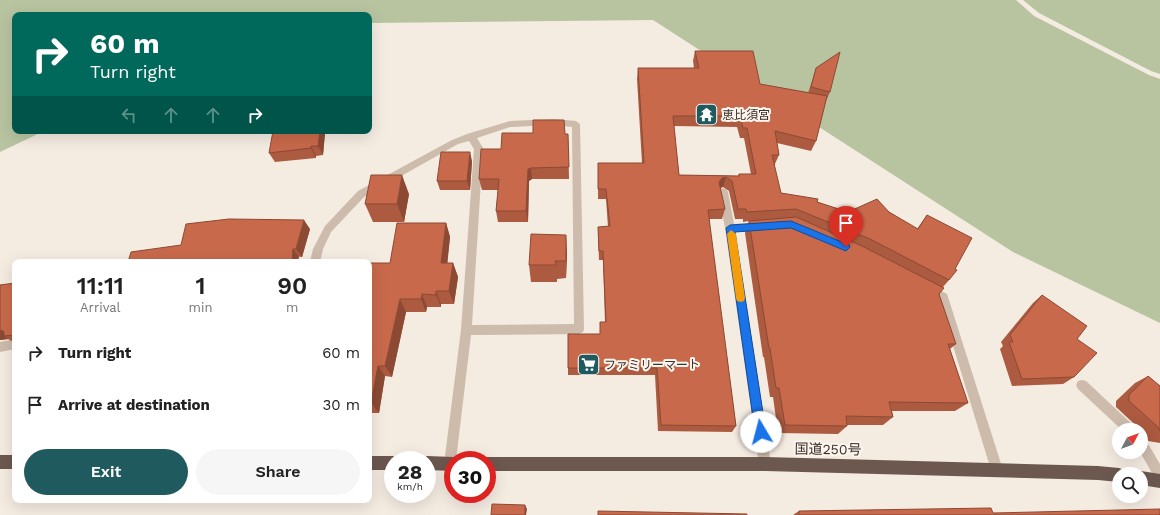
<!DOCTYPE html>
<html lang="en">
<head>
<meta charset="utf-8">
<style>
	:root { --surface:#fff; --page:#f6f6f6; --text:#222; --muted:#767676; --accent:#1f5a5e }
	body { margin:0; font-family:"Work Sans","Noto Sans JP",sans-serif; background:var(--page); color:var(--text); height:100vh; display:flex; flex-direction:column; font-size:15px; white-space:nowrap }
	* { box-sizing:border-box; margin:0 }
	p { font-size:13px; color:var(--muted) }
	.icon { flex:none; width:22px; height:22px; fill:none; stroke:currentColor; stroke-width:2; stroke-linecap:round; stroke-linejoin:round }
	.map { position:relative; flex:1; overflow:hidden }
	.details { position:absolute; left:12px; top:259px; width:360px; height:244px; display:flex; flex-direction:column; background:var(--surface); border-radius:8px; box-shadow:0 4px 16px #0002 }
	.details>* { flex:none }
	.top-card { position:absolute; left:12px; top:12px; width:360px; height:122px; border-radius:8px; box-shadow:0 4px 16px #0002; background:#00695c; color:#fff; overflow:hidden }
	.needle { width:26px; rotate:49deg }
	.fabs { position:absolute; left:1112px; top:423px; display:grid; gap:8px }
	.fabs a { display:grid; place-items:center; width:36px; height:36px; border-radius:50%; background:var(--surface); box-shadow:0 4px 16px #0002; font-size:20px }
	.speed { position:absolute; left:384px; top:451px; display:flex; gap:8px; font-size:20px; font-weight:700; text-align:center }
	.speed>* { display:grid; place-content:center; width:52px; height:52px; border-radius:50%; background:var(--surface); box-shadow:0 4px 16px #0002; line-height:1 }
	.speed small { font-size:10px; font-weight:400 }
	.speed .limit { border:6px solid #d22; background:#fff; color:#111 }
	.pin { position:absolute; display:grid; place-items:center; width:34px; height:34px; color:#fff; margin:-41px -17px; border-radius:50% 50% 50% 0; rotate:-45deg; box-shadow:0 0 4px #0007 }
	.pin .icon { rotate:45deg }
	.me { position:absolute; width:44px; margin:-22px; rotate:352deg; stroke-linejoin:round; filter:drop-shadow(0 0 3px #0008) }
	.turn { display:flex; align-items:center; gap:14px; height:84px; padding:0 12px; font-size:18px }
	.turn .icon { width:52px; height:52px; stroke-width:2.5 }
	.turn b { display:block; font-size:28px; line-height:34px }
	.lanes { display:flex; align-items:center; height:38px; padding:0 12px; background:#0003; justify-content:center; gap:20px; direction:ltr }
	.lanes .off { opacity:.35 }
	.eta { display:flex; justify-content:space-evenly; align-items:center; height:68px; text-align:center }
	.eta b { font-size:24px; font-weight:600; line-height:28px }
	.action { display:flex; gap:8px; margin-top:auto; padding:8px 12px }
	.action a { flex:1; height:46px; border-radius:24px; background:var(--accent); color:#fff; font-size:16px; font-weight:600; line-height:46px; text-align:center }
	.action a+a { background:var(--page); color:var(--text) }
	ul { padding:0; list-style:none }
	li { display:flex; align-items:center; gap:12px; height:52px; padding:0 12px }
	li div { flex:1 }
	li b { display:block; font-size:15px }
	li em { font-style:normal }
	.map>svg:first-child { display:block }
</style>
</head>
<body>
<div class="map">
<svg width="1160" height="515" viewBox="0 0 1160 515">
	<rect width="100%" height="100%" fill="#f4ebe1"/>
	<g fill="#b8c4a0">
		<polygon points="0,0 1016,0 1034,16 1149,75 1160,79 1160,323 1013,252 653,20 369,23 369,15 15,15 15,131 44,131 0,152"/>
		<polygon points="1023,0 1160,0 1160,74 1151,71 1039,13"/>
	</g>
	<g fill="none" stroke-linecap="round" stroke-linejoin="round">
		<g fill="#cdbbac" fill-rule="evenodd">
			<path d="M553 119 576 121 580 124 584 329 583 332 579 334 471 335 456 460H453V469L450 470 446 468 444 464 461 330 474 149 469 141 458 144 364 197 331 232 323 249 320 262H310L313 249 325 226 358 191 452 140 467 134 510 121ZM553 125 572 127 574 324 472 325 483 148 477 138 510 127Z"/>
			<polygon points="723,188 726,189 728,192 734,224 760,222 763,223 765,226 763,229 760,230 735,232 771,464 769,468 765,470 761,468 759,464 725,228 718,192 720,189"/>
			<polygon points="928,284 947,294 948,297 1003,470 1001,474 997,476 993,474 991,470 939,300 924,292 923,289 924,286"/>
			<polygon points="15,339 15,349 0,352 0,342"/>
			<polygon points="1082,380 1086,381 1134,426 1136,430 1122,430 1078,389 1076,385 1078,381"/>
			<polygon points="1141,437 1145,439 1160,464 1160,482 1156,480 1140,452 1141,452"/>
		</g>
		<g fill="#6c584f" fill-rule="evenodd">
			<rect x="0" y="455" width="15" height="14"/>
			<polygon points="369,456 393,456 398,460 393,460 393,470 369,470"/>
			<polygon points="427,456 453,457 458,460 453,460 453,471 427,470 427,460 422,460"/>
			<polygon points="487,457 765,457 1098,466 1119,468 1124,470 1125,474 1119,474 1119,482 1098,480 765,471 487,471 487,460 482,460"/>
			<polygon points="1141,471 1160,474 1160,488 1141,485 1141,474 1136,474"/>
		</g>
	</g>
	<g fill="#ac5a40" fill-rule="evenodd">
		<path d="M695 51 760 84 808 93 813 78 816 68 830 92 826 101 816 141 811 151 777 143 779 155 774 166 781 193 817 202 848 212H889L917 229 927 215 949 280 943 287 939 294 956 344 950 349 968 403 955 411H892L893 417 883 425H847V426L838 434 778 433 773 397H770L764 357H763L745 233 749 221 743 222V219H735L729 191 723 187 720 188 725 209 722 219H709L736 426 732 432 658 431 655 375H568V368L600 334V322H605L603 260H599L598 236V227H608L606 199H598V163H642L637 79 638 68H694L693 61ZM674 126 737 127 740 138H744L751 174H739L738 176 679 175Z"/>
		<polygon points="325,133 323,155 316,156 316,158 275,162 269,153"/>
		<polygon points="565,134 568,134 569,179 532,179 529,181 528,222 498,222 496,211 498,190 482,190 479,179 501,149"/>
		<polygon points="472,161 470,190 440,190 437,181"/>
		<polygon points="409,194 404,222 373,222 365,204"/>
		<polygon points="446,223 450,237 447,263 453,263 458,277 454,304 441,304 441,307 427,307 426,312 406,312 392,377 385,376 379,413 369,413 369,263 390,263"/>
		<polygon points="310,229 302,257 181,245"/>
		<polygon points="567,252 566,278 557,279 557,282 531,282 529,265"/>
		<polygon points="15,283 15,343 8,339 0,340"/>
		<polygon points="1042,295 1077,339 1074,377 1063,384 1012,386 1000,349 1003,346 1001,342 1033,303"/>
		<polygon points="1148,376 1160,386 1160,443 1148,441 1144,433 1116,407 1116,401 1135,383"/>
		<polygon points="799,511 993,513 1160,515 793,515"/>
	</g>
	<g fill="#8c4a34">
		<polygon points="320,131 324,131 325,133 323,155 318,146"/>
		<polygon points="311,146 316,156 316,158 311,148"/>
		<polygon points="470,152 472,161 470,190 467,181"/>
		<polygon points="531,168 532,179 529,181 528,222 526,211 528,169"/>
		<polygon points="402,175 409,194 404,222 397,204"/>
		<polygon points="726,177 723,187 719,188 719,182 722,178"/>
		<polygon points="304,220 310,229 302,257 296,249"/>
		<polygon points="446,223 450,237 446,277 441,263"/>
		<polygon points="566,235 567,252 566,278"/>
		<polygon points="293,249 299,257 298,262 292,262"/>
		<polygon points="453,263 458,277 454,304 449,291"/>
		<polygon points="436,291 441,304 441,307 436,295"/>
		<polygon points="422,294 427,307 426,312 421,299"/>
		<polygon points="400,299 406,312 392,377 385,366"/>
		<polygon points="2,330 11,335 4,336 8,339 0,340 0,331"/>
		<polygon points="378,366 385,376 379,413 371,403"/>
		<polygon points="525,505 527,509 526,515 525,515"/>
	</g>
	<g fill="#c8694b" stroke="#8c4a34" fill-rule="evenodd">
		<path d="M695 51H753L760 84 827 96 816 141 775 131 779 155H772L781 193 818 199 817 202 848 212 877 199 889 212 918 229 927 215 972 238 955 269 957 270 949 280 870 239 796 209 747 212 746 209H738L732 181 726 177 722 178 719 182 725 209 708 210 736 426 661 425 657 368H568V334H600V322H606L603 251H599L598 227 610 226 606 189H598V163H644L638 68H699ZM673 116H740L743 128H747L756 174H739V176L679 175Z"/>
		<polygon points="840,52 830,92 811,87 816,68"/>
		<polygon points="533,120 564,120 565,134 568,134 569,167 531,168 528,169 526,211 496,211 499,179 479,179 481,149 501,149 502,133 533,133"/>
		<polygon points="273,131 320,131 318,146 311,146 311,148 269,153"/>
		<polygon points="441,152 470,152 467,181 437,181"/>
		<polygon points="371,175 402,175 397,204 365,204"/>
		<polygon points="796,217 862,246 944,288 939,294 956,344 948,344 968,403 889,402 893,417 846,416 847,426 785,425 779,388 776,388 770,348 769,348 749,221"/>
		<polygon points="229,219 304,220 296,249 293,249 292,262 128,262 131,252 181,245 186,224"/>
		<polygon points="397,223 446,223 441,263 453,263 449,291 436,291 436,295 422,294 421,299 400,299 385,366 378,366 371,403 369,403 369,263 390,263"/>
		<polygon points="531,234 566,235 566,261 555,261 556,265 529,265"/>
		<polygon points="15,283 15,335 4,336 4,332 2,330 0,331 0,285"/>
		<polygon points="1042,295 1087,326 1077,339 1097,353 1074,377 1022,379 1009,342 1013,342 1010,335"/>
		<polygon points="1148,376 1160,386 1160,431 1158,427 1129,401 1129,395"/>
		<polygon points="492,504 525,505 525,515 491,515"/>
		<polygon points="991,508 993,513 1160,509 1160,515 799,515 799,511"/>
		<polygon points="598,511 747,514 747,515 598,515"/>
	</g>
	<polygon fill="#1a73e8" stroke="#114b97" points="791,221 849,245 850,247 846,251 791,228 735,232 766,432 764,436 761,438 757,436 755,432 726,228 730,225"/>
	<polygon fill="#f59e0b" points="731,230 736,234 745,298 744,301 741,302 737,301 736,298 727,234"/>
	<defs>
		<symbol id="temple-square" viewBox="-11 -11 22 22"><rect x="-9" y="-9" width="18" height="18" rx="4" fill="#1f5a5e" stroke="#fbf5ee"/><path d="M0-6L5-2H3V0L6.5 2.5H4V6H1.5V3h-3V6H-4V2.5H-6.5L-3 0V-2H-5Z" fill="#fff"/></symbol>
		<symbol id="supermarket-square" viewBox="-11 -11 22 22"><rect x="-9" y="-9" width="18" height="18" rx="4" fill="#1f5a5e" stroke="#fbf5ee"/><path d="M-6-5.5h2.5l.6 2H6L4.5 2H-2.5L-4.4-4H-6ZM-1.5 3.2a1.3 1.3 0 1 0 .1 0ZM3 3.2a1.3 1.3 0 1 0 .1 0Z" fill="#fff"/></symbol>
	</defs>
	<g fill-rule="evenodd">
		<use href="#temple-square" x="694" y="102" width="25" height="25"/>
		<use href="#supermarket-square" x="576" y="352" width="25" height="25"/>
	</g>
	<g text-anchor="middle" stroke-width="4" stroke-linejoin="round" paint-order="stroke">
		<g font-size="12" fill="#3b302b" stroke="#fbf5ee" text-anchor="start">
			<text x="722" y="119">恵比須宮</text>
			<text x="604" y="369">ファミリーマート</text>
		</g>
		<g font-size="14" fill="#3b302b" stroke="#fbf5ee">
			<text transform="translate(828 449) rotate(1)" y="5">国道250号</text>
		</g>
	</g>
</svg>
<div class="fabs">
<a><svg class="needle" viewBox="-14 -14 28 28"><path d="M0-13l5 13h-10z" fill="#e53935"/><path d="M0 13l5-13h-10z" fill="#767676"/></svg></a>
<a><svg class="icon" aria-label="search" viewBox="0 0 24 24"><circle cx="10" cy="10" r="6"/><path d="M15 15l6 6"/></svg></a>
</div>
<div class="speed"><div>28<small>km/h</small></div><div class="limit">30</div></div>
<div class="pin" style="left:846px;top:247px;background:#d93025"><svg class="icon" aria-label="arrive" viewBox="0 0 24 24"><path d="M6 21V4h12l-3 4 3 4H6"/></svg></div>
<svg class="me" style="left:761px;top:432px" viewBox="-20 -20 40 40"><circle r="19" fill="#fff"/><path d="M0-13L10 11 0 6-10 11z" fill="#1a73e8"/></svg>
<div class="top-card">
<div class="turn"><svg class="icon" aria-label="right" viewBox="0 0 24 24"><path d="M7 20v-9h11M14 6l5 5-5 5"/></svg><div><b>60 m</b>Turn right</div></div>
<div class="lanes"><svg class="icon off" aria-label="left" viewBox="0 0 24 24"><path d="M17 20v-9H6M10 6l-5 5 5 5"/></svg><svg class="icon off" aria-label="ahead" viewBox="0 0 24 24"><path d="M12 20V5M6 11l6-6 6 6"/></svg><svg class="icon off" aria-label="ahead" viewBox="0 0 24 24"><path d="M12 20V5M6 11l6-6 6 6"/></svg><svg class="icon" aria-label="right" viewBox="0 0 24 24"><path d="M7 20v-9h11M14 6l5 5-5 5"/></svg></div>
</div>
<section class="details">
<div class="eta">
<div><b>11:11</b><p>Arrival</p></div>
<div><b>1</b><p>min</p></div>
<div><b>90</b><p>m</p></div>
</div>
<ul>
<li><svg class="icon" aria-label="right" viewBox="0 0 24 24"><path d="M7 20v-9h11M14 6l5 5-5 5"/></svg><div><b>Turn right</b></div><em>60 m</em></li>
<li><svg class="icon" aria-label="arrive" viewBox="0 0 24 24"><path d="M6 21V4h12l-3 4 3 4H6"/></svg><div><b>Arrive at destination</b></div><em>30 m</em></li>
</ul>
<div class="action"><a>Exit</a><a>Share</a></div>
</section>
</div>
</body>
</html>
